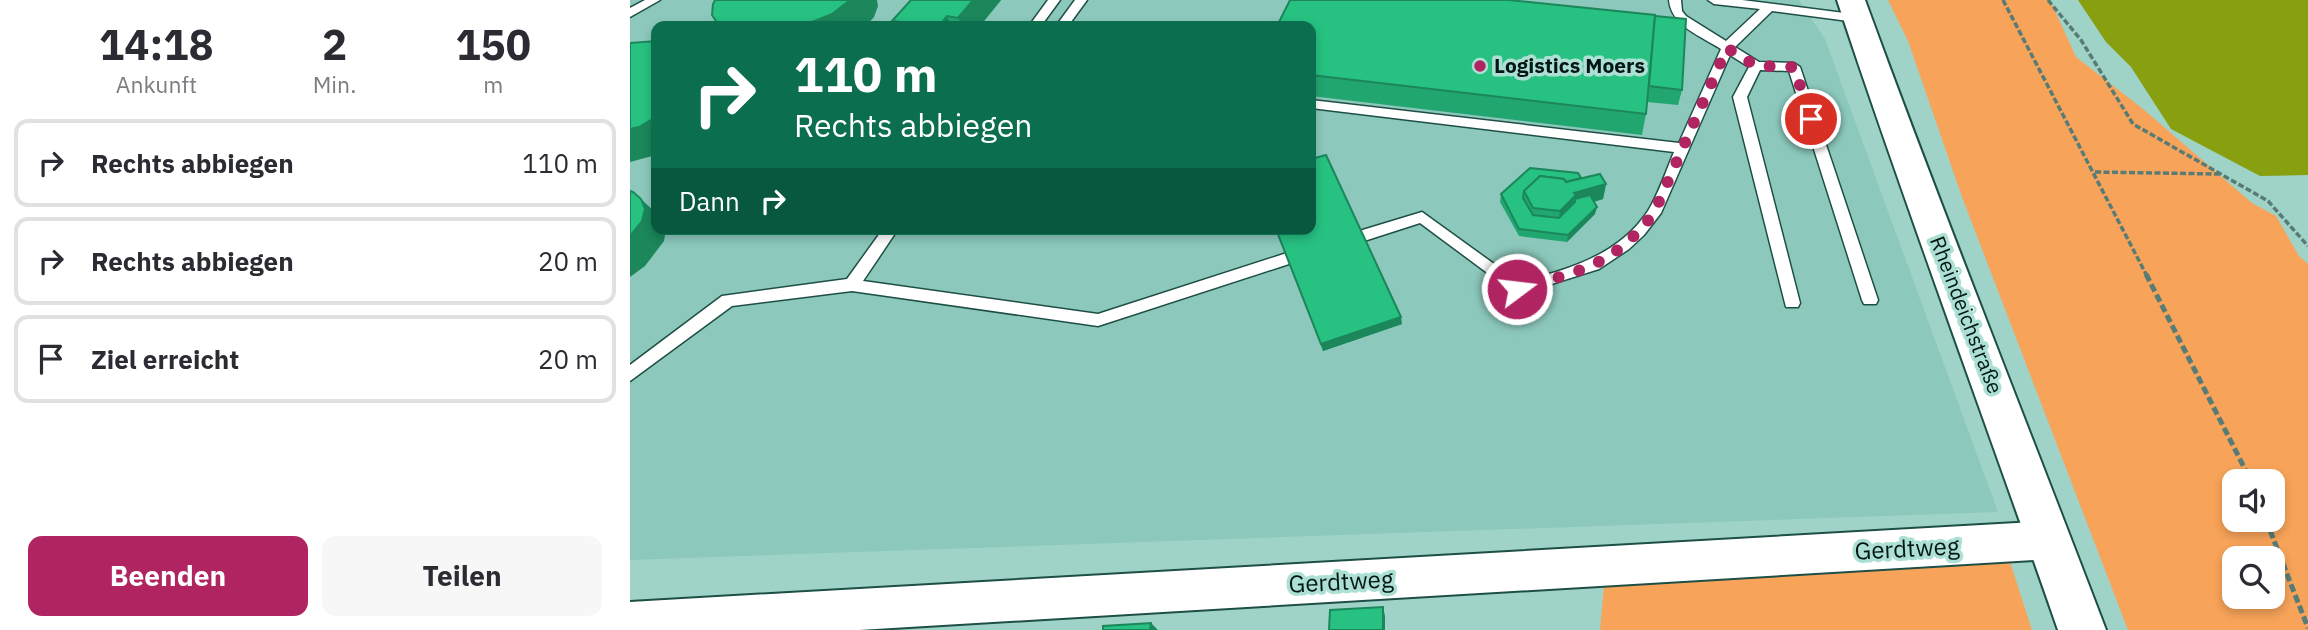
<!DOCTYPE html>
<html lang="de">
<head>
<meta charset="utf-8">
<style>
	:root { --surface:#fff; --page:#f7f7f7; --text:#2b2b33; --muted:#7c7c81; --line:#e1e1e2; --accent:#af2461 }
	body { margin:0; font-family:"IBM Plex Sans",sans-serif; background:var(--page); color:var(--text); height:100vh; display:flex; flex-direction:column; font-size:26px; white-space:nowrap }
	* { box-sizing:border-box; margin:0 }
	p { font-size:23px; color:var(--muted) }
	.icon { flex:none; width:38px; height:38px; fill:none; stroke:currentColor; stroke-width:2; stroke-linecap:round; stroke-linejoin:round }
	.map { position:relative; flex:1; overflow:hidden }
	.sheet { display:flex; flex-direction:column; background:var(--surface); width:630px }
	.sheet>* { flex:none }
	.hud { position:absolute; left:21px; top:21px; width:665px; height:214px; border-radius:14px; box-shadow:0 4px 10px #0003; background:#0b6e4f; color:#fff; overflow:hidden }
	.tools { position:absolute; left:1592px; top:469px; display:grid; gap:14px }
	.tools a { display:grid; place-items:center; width:63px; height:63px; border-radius:14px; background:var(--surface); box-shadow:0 4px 10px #0003; font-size:35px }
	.pin { position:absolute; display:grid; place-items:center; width:60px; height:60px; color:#fff; margin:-30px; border:4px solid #fff; border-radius:50%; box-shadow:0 2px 7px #0007 }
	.me { position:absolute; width:77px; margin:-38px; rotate:75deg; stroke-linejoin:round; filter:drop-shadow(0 0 5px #0008) }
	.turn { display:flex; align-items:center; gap:24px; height:147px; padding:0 28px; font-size:32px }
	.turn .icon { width:91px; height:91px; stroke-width:2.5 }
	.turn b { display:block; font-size:49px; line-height:60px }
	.then { display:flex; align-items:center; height:66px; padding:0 28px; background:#0003; gap:14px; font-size:26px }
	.eta { display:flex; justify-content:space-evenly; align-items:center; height:119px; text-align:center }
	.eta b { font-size:42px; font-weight:700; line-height:49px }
	.primary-button { display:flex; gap:14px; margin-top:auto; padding:14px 28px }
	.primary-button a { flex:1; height:80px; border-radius:14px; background:var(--accent); color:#fff; font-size:28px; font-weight:700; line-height:80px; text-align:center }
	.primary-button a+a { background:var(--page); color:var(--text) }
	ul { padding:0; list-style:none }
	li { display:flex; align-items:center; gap:21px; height:88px; margin:0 14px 10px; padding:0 14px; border:4px solid var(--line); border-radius:14px }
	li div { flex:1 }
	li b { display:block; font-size:26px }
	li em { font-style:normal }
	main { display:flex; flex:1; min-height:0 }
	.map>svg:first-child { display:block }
</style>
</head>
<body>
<main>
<section class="sheet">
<div class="eta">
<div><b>14:18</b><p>Ankunft</p></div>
<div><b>2</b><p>Min.</p></div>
<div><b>150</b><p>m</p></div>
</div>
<ul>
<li><svg class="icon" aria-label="right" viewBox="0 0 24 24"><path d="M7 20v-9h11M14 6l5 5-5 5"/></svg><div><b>Rechts abbiegen</b></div><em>110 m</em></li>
<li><svg class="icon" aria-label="right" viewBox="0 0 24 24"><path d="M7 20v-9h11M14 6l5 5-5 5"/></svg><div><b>Rechts abbiegen</b></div><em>20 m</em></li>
<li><svg class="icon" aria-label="arrive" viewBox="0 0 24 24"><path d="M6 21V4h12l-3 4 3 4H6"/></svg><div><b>Ziel erreicht</b></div><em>20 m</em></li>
</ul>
<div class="primary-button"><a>Beenden</a><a>Teilen</a></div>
</section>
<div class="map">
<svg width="1678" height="630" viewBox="0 0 1678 630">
	<rect width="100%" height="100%" fill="#a0d3c8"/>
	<path fill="#8cc8bc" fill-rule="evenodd" d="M0 0H1169L1195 39 1368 512 0 560ZM26 26H681V229H26Z"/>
	<g fill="#f7a359" fill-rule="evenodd">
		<path d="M1258 0H1420L1446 57 1513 109 1622 203 1646 216 1669 256 1678 264V630H1498L1332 197 1278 41ZM1605 481H1643V520H1605ZM1605 558H1643V597H1605Z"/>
		<polygon points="1379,559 1402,630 970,630 974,585"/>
	</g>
	<polygon fill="#88a010" points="1448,0 1678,0 1678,175 1630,176 1541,129 1501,67 1476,42"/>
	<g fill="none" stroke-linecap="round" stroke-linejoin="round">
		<defs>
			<g id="lane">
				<polygon points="15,0 30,0 0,17 0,8"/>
				<polygon points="418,0 430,0 411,26 399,26"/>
				<polygon points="445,0 457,0 438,26 426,26"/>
				<path d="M1039 0H1051L1052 11 1056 16 1096 41 1130 9 1084 4 1078 0H1112L1230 15V21L1226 22 1142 11 1105 47 1129 62 1164 63 1170 67 1248 300 1246 304H1234L1232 300 1159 71 1130 70 1117 97 1170 303 1168 307H1156L1103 97 1119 67 1100 55 1031 213 1014 235 999 249 969 269 887 295 790 223 731 242 726 240 724 236 726 232 792 212 889 282C938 270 989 255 1018 211 1029 193 1036 171 1044 152L681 108V100L1049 143 1091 49C1071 36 1041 26 1039 0Z"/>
				<polygon points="253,229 268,229 233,281 468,314 657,253 665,259 662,263 468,326 222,291 102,306 0,381 0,365 92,296 217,279"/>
			</g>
			<polygon id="street" points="1421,521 1435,527 1441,540 1435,553 1421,559 229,630 0,630 0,602"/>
			<path id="secondary" d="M1207 0H1235C1312 211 1396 420 1476 630H1428C1355 420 1277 211 1207 0Z"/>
		</defs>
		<use href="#lane" stroke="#1e4f46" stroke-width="3"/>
		<use href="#street" stroke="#1e4f46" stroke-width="4"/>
		<use href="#secondary" stroke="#1e4f46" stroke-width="4"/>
		<g stroke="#587c75" stroke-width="3.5" stroke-dasharray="6 2.5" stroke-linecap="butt">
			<polyline points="1373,0 1517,276"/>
			<polyline points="1418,0 1451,40 1503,124 1638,201 1678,246"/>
			<polyline points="1465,172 1589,174"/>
		</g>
		<g stroke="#587c75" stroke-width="5" stroke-dasharray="8 3.5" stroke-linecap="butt">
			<polyline points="1516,274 1621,481"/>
			<polyline points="1636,520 1678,628"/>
		</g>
		<use href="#lane" fill="#fff" fill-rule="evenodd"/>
		<use href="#street" fill="#fff" fill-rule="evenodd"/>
		<use href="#secondary" fill="#fff" fill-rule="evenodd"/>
	</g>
	<g fill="#22a670">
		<polygon points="371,0 350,26 265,26 262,21"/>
		<polygon points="681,26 1052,90 1048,105 1017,102 1016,114 1012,135 681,96"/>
		<polygon points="951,178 976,184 973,199 964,202 965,214 937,242 889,236 870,202 871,194"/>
		<polygon points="645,229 681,229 772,324 693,351"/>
	</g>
	<g fill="#1b875b">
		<polygon points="220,0 247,0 248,6 244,17 236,26 172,26"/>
		<polygon points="343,0 371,0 350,26 333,26 328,18"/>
		<polygon points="317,16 322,26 309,26"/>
		<polygon points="26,117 26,155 0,162 0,129"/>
		<polygon points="976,184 973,199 944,207 928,225 930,211 935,189"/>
		<polygon points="11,199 26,213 26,229 36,229 34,241 15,266 0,277 0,236"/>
		<polygon points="967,207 965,214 937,242 938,235"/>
		<polygon points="771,317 772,324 693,351 691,344"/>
		<polygon points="753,607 755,616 755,630 753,630"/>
		<polygon points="521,623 528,630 520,630"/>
	</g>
	<g fill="#27c182" stroke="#1b875b" stroke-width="2">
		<polygon points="85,0 220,0 202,14 172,26 92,26 88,24 82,15 83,4"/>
		<polygon points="281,0 343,0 328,18 317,16 309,26 262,21"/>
		<polygon points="660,0 879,0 1025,15 1016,114 681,75 681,26 647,26"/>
		<polygon points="1025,16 1056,19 1052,90 1019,86"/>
		<polygon points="26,41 26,117 9,127 0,129 0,43"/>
		<polygon points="696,155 771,317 691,344 646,229 681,229 681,159"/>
		<polygon points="900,168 948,173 951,178 936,182 934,179 910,176 894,191 893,198 903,215 929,218 945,202 945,199 960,195 967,207 938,235 889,229 871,194"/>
		<polygon points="970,174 976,184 944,193 946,195 930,211 903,208 894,191 910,176 934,179 936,182"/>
		<polygon points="0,191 3,192 11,199 15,209 12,221 0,236"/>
		<polygon points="753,607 753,630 699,630 700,610"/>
		<polygon points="521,623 520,630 473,630 473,626"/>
	</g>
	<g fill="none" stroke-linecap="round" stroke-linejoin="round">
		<path stroke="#af2461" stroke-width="12" stroke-dasharray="0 21.6" d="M887 289C950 271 982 267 1024 213L1097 48 1126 66 1164 67 1181 119"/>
	</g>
	<circle fill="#af2461" stroke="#ade0d5" stroke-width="2.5" cx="850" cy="66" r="7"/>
	<g text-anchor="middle" stroke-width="7" stroke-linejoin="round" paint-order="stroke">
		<g font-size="21" font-weight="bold" fill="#041714" stroke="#ade0d5" text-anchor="start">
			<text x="864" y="73">Logistics Moers</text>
		</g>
		<g font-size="21" fill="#041714" stroke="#ade0d5">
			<text transform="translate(1336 315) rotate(69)" y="7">Rheindeichstraße</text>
		</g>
		<g font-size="24" fill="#041714" stroke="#ade0d5">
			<text transform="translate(1277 549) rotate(-3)" y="8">Gerdtweg</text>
			<text transform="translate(711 582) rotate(-3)" y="8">Gerdtweg</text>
		</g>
	</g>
</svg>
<div class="tools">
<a><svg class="icon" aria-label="sound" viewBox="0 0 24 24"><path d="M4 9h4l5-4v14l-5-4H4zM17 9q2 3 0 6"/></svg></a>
<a><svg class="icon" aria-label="search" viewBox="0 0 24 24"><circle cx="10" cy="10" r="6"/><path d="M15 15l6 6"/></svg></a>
</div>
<div class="pin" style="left:1181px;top:119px;background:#d93025"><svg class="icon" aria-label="arrive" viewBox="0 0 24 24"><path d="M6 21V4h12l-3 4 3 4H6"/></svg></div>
<svg class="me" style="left:887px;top:289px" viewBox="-20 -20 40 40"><circle r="17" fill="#af2461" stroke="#fff" stroke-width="3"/><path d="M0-11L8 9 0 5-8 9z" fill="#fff"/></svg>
<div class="hud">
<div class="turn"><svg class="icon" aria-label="right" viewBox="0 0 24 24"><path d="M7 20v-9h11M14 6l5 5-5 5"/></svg><div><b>110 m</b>Rechts abbiegen</div></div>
<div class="then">Dann<svg class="icon" aria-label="right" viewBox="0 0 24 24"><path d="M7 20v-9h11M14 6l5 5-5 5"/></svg></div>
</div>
</div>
</main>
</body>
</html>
